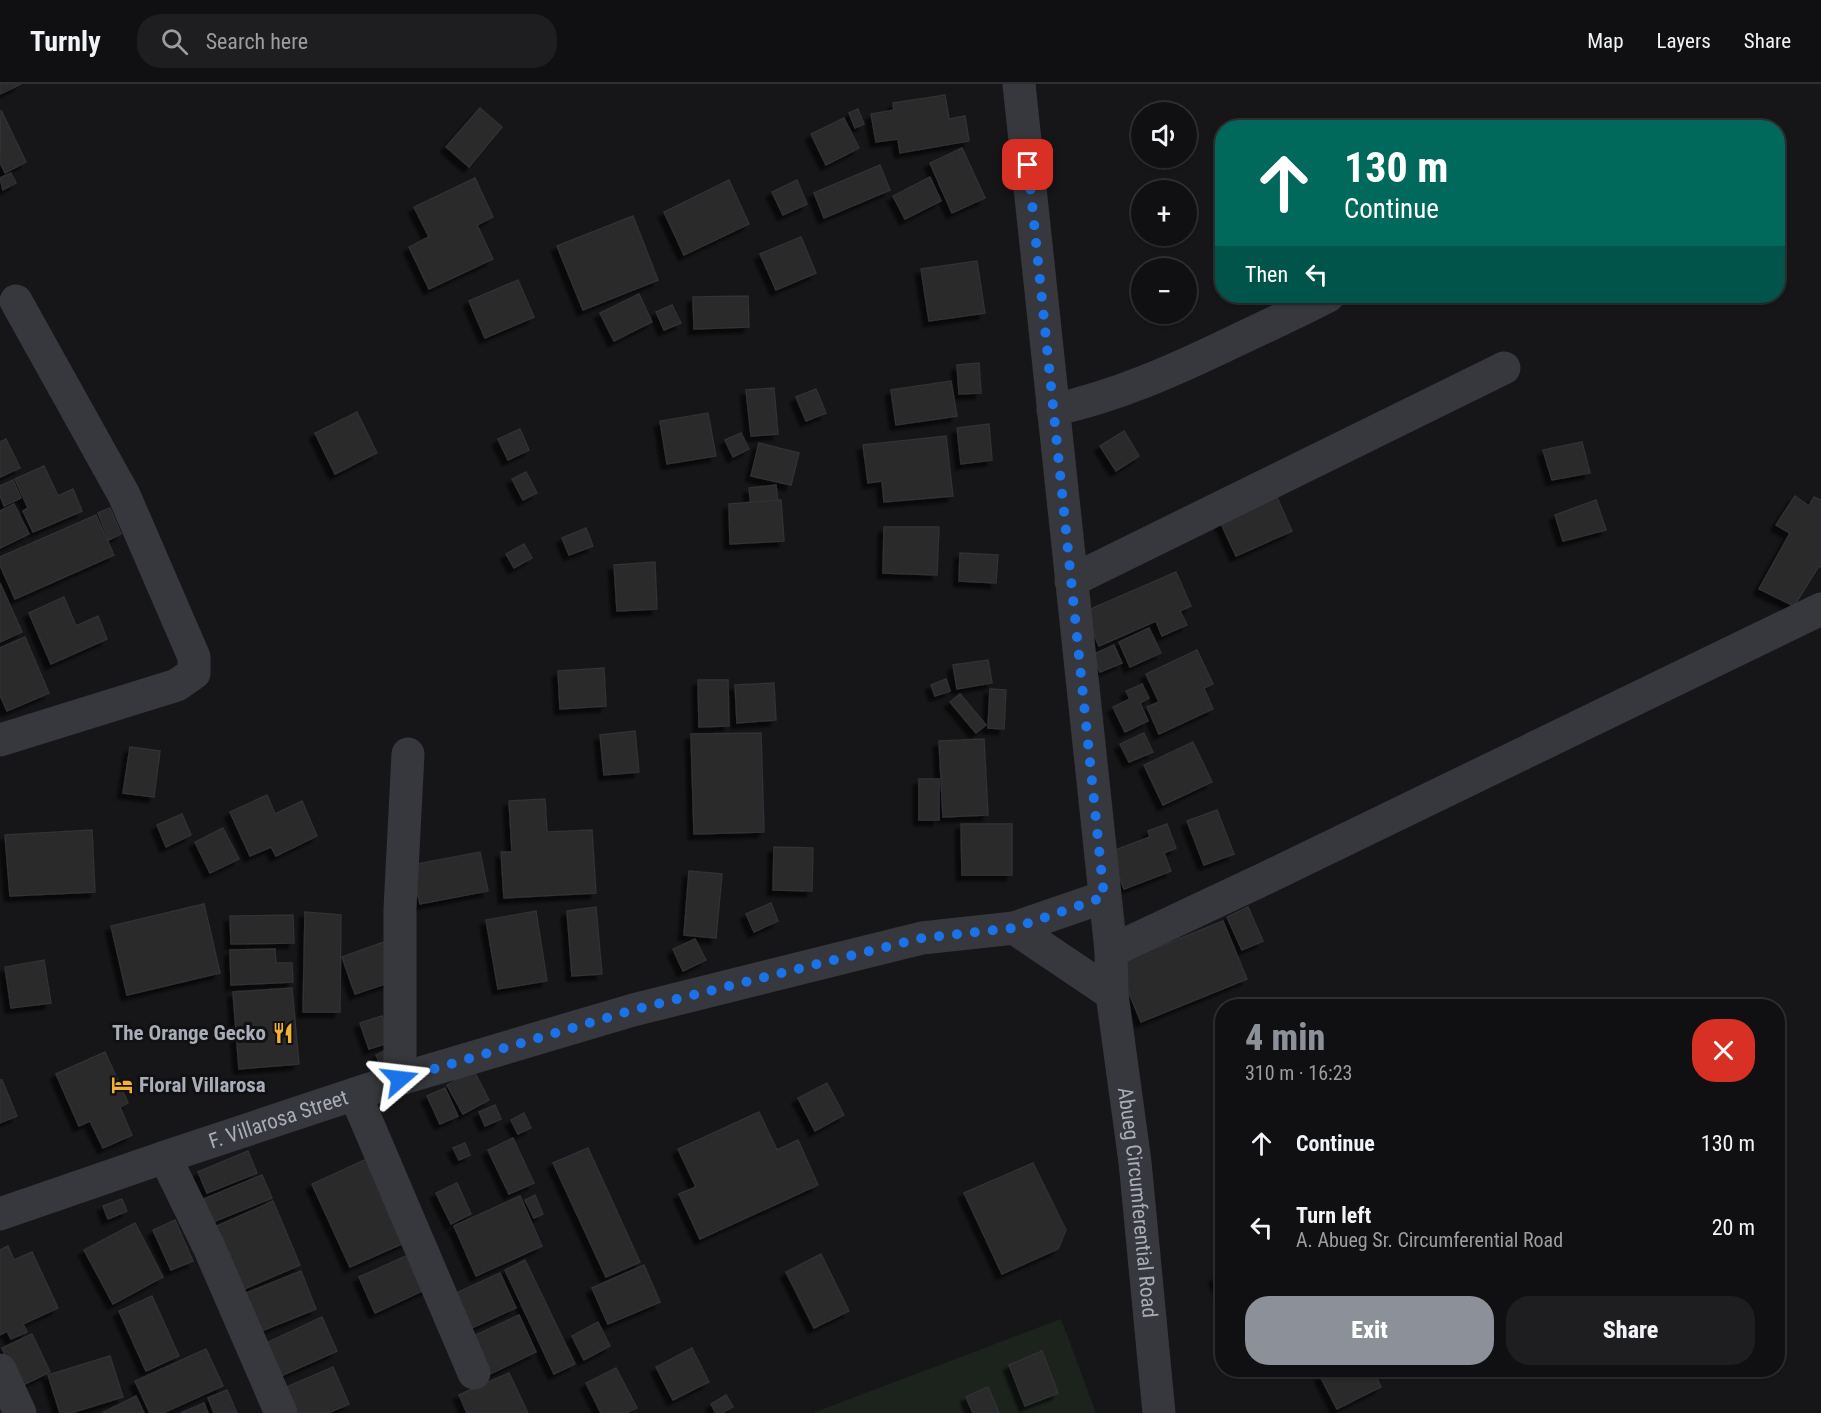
<!DOCTYPE html>
<html lang="en">
<head>
<meta charset="utf-8">
<style>
	:root { --surface:#101012; --page:#1e1e20; --text:#f1f3f6; --muted:#9c9d9f; --line:#303032; --accent:#8c9099 }
	body { margin:0; font-family:"Roboto Condensed",sans-serif; background:var(--page); color:var(--text); height:100vh; display:flex; flex-direction:column; font-size:22px; white-space:nowrap }
	* { box-sizing:border-box; margin:0 }
	p { font-size:20px; color:var(--muted) }
	.icon { flex:none; width:33px; height:33px; fill:none; stroke:currentColor; stroke-width:2; stroke-linecap:round; stroke-linejoin:round }
	.map { position:relative; flex:1; overflow:hidden }
	.details { position:absolute; left:1215px; top:915px; width:570px; height:378px; display:flex; flex-direction:column; background:var(--surface); border-radius:24px; box-shadow:0 2px 4px #0004,0 0 0 2px var(--line) }
	.details>* { flex:none }
	.hud { position:absolute; left:1215px; top:36px; width:570px; height:183px; border-radius:24px; box-shadow:0 2px 4px #0004,0 0 0 2px var(--line); background:#00695c; color:#fff; overflow:hidden }
	.buttons { position:absolute; left:1131px; top:18px; display:grid; gap:12px }
	.buttons a { display:grid; place-items:center; width:66px; height:66px; border-radius:50%; background:var(--surface); box-shadow:0 2px 4px #0004,0 0 0 2px var(--line); font-size:30px }
	.pin { position:absolute; display:grid; place-items:center; width:51px; height:51px; color:#fff; margin:-26px; border-radius:12px; box-shadow:0 3px 9px #0006 }
	.me { position:absolute; width:66px; margin:-33px; rotate:73deg; stroke-linejoin:round; filter:drop-shadow(0 0 4px #0008) }
	.turn { display:flex; align-items:center; gap:21px; height:126px; padding:0 30px; font-size:27px }
	.turn .icon { width:78px; height:78px; stroke-width:2.5 }
	.turn b { display:block; font-size:42px; line-height:51px }
	.then { display:flex; align-items:center; height:57px; padding:0 30px; background:#0003; gap:12px; font-size:22px }
	.round { display:grid; place-items:center; flex:none; width:63px; height:63px; border-radius:24px; background:var(--page) }
	.head { display:flex; align-items:center; justify-content:space-between; height:102px; padding:0 30px }
	h1 { font-size:36px; font-weight:800; line-height:45px; color:var(--accent) }
	.cta { display:flex; gap:12px; margin-top:auto; padding:12px 30px }
	.cta a { flex:1; height:69px; border-radius:24px; background:var(--accent); color:#fff; font-size:24px; font-weight:800; line-height:69px; text-align:center }
	.cta a+a { background:var(--page); color:var(--text) }
	ul { padding:0; list-style:none }
	li { display:flex; align-items:center; gap:18px; height:84px; padding:0 30px }
	li div { flex:1 }
	li b { display:block; font-size:22px }
	li em { font-style:normal }
	header { display:flex; align-items:center; gap:36px; box-sizing:border-box; height:84px; padding:0 30px; background:var(--surface); border-bottom:2px solid var(--line) }
	header strong { font-size:28px }
	nav { display:flex; gap:33px; margin-inline-start:auto; font-size:21px }
	.search { width:420px; height:54px; background:var(--page); display:flex; align-items:center; gap:15px; box-sizing:border-box; padding:0 21px; border-radius:24px; color:var(--muted); font-size:22px }
	.map>svg:first-child { display:block }
</style>
</head>
<body>
<header>
<strong>Turnly</strong>
<div class="search"><svg class="icon" aria-label="search" viewBox="0 0 24 24"><circle cx="10" cy="10" r="6"/><path d="M15 15l6 6"/></svg>Search here</div>
<nav><a>Map</a><a>Layers</a><a>Share</a></nav>
</header>
<div class="map">
<svg width="1821" height="1329" viewBox="0 0 1821 1329">
	<defs>
		<filter id="shadow"><feDropShadow dx="-5.5" dy="5.5" stdDeviation="1.5" flood-color="#0009"/></filter>
	</defs>
	<rect width="100%" height="100%" fill="#161618"/>
	<polygon fill="#1c231d" points="1061,1235 1096,1329 813,1329"/>
	<g fill="#29292c" stroke="#303034" stroke-width="1.5" filter="url(#shadow)">
		<polygon points="0,0 21,0 0,10"/>
		<polygon points="945,11 949,35 965,32 969,57 900,69 898,55 876,58 871,30 894,26 893,19"/>
		<polygon points="480,24 502,43 469,83 446,63"/>
		<polygon points="858,25 864,40 855,44 849,29"/>
		<polygon points="1,26 26,78 5,89 0,78"/>
		<polygon points="844,34 859,64 826,81 811,50"/>
		<polygon points="962,64 985,114 952,129 930,79"/>
		<polygon points="880,81 890,106 824,134 814,109"/>
		<polygon points="11,89 16,99 3,106 0,94"/>
		<polygon points="930,93 941,117 905,135 893,112"/>
		<polygon points="475,94 493,133 477,141 493,175 429,205 409,163 429,153 414,123"/>
		<polygon points="729,96 749,140 684,171 664,128"/>
		<polygon points="797,96 807,120 783,131 772,108"/>
		<polygon points="633,132 658,196 583,226 557,162"/>
		<polygon points="801,153 816,189 776,206 760,170"/>
		<polygon points="977,177 985,229 929,237 921,185"/>
		<polygon points="518,196 534,233 485,254 469,217"/>
		<polygon points="639,210 652,238 614,257 600,229"/>
		<polygon points="748,212 749,243 694,245 693,213"/>
		<polygon points="672,221 681,239 664,246 656,228"/>
		<polygon points="979,279 981,309 959,310 957,281"/>
		<polygon points="951,297 957,332 896,341 891,306"/>
		<polygon points="774,304 778,350 751,352 746,306"/>
		<polygon points="816,305 826,329 806,337 796,313"/>
		<polygon points="357,328 377,369 335,390 315,349"/>
		<polygon points="708,329 716,372 667,380 660,337"/>
		<polygon points="989,340 992,376 961,380 957,344"/>
		<polygon points="520,345 529,366 508,376 498,355"/>
		<polygon points="1124,347 1139,372 1116,387 1100,362"/>
		<polygon points="741,349 749,365 733,373 725,356"/>
		<polygon points="946,352 953,412 884,418 882,397 868,399 863,361"/>
		<polygon points="6,355 20,384 0,393 0,358"/>
		<polygon points="1582,358 1590,389 1552,396 1543,366"/>
		<polygon points="759,359 799,369 791,401 751,392"/>
		<polygon points="44,382 58,412 73,405 82,427 33,448 23,427 28,424 15,395"/>
		<polygon points="526,388 537,409 523,416 512,395"/>
		<polygon points="13,396 21,414 4,422 0,411 0,402"/>
		<polygon points="776,401 778,419 751,422 749,404"/>
		<polygon points="1275,409 1292,447 1236,472 1219,435"/>
		<polygon points="1795,412 1809,422 1814,413 1821,416 1821,483 1819,482 1794,522 1759,505 1790,449 1776,441"/>
		<polygon points="781,416 784,457 730,460 729,420"/>
		<polygon points="1596,416 1606,446 1563,457 1555,431"/>
		<polygon points="14,420 29,450 0,464 0,427"/>
		<polygon points="110,424 121,450 109,456 98,429"/>
		<polygon points="96,431 114,471 15,515 0,481 0,473"/>
		<polygon points="884,443 939,443 937,491 883,489"/>
		<polygon points="586,444 593,462 569,471 562,454"/>
		<polygon points="524,460 532,474 514,484 506,470"/>
		<polygon points="960,469 998,471 996,499 959,497"/>
		<polygon points="655,478 657,525 617,527 614,481"/>
		<polygon points="1176,488 1191,522 1180,527 1187,541 1162,552 1156,537 1099,562 1084,528"/>
		<polygon points="0,499 22,548 0,558"/>
		<polygon points="64,513 76,542 98,532 107,555 51,580 29,529"/>
		<polygon points="1149,544 1161,569 1130,583 1119,558"/>
		<polygon points="25,553 49,609 7,627 0,611 0,564"/>
		<polygon points="1114,561 1122,579 1100,588 1092,571"/>
		<polygon points="1197,566 1213,600 1204,604 1213,625 1159,650 1147,623 1159,618 1146,590"/>
		<polygon points="988,576 992,599 957,605 953,581"/>
		<polygon points="604,584 606,622 560,625 558,587"/>
		<polygon points="946,595 950,607 935,612 931,601"/>
		<polygon points="698,596 728,596 729,642 699,643"/>
		<polygon points="774,599 776,636 737,639 735,601"/>
		<polygon points="1142,600 1149,614 1140,619 1148,637 1125,648 1113,623 1130,615 1126,607"/>
		<polygon points="990,605 1006,606 1004,645 988,644"/>
		<polygon points="960,610 986,641 976,649 950,618"/>
		<polygon points="635,647 639,688 604,691 600,651"/>
		<polygon points="761,649 764,748 694,750 691,650"/>
		<polygon points="1144,649 1153,668 1129,678 1120,660"/>
		<polygon points="984,655 988,731 943,733 939,657"/>
		<polygon points="1193,658 1212,698 1163,721 1144,681"/>
		<polygon points="130,663 160,667 154,713 123,709"/>
		<rect x="919" y="695" width="20" height="41"/>
		<polygon points="267,711 275,730 302,717 317,752 276,772 271,763 250,772 230,728"/>
		<polygon points="545,715 547,748 592,746 596,809 504,814 501,768 512,768 509,717"/>
		<polygon points="1217,726 1234,770 1204,781 1187,737"/>
		<polygon points="182,730 191,751 166,763 157,741"/>
		<polygon points="961,740 1012,740 1012,791 962,791"/>
		<polygon points="1167,740 1176,764 1164,769 1171,787 1124,805 1110,768 1150,753 1148,747"/>
		<polygon points="223,744 239,775 210,789 195,758"/>
		<polygon points="92,746 95,808 10,812 5,751"/>
		<polygon points="774,763 813,764 812,807 773,806"/>
		<polygon points="480,768 488,807 420,820 411,781"/>
		<polygon points="689,787 722,790 716,854 684,851"/>
		<polygon points="771,819 778,837 754,848 746,830"/>
		<polygon points="204,820 220,889 127,911 111,842"/>
		<polygon points="596,823 602,890 572,892 567,827"/>
		<polygon points="1248,823 1263,857 1242,866 1227,833"/>
		<polygon points="536,827 547,897 498,905 486,836"/>
		<polygon points="305,828 341,831 340,928 303,928"/>
		<polygon points="293,831 294,859 231,860 230,832"/>
		<polygon points="1223,837 1247,895 1141,938 1117,880"/>
		<polygon points="695,855 706,876 683,887 673,865"/>
		<polygon points="384,858 397,896 355,910 342,873"/>
		<polygon points="275,865 276,879 292,879 293,898 231,901 230,866"/>
		<polygon points="44,876 51,919 11,924 5,883"/>
		<polygon points="292,904 299,980 239,985 233,908"/>
		<polygon points="382,932 391,958 369,965 360,939"/>
		<polygon points="388,965 393,974 380,980 376,971"/>
		<polygon points="105,968 128,1019 120,1023 132,1051 103,1064 90,1037 79,1042 56,990"/>
		<polygon points="474,987 489,1016 463,1030 447,1001"/>
		<polygon points="0,996 2,996 17,1032 0,1039"/>
		<polygon points="827,999 844,1031 815,1047 798,1014"/>
		<polygon points="445,1004 458,1032 440,1040 427,1012"/>
		<polygon points="495,1021 501,1035 485,1042 479,1028"/>
		<polygon points="759,1028 777,1066 798,1056 818,1101 700,1155 679,1110 696,1103 678,1065"/>
		<polygon points="524,1029 531,1044 518,1050 511,1036"/>
		<polygon points="513,1054 534,1099 509,1110 488,1066"/>
		<polygon points="465,1059 470,1071 459,1076 453,1064"/>
		<polygon points="588,1064 640,1178 606,1193 553,1079"/>
		<polygon points="248,1067 257,1089 207,1109 198,1088"/>
		<polygon points="369,1074 406,1158 350,1183 312,1100"/>
		<polygon points="1033,1079 1066,1146 1058,1165 1002,1190 964,1109"/>
		<polygon points="262,1091 272,1114 213,1138 204,1115"/>
		<polygon points="457,1099 471,1130 451,1140 436,1109"/>
		<polygon points="535,1111 543,1130 534,1134 525,1116"/>
		<polygon points="520,1112 542,1162 476,1192 454,1142"/>
		<polygon points="122,1115 127,1127 108,1135 103,1122"/>
		<polygon points="273,1117 300,1181 242,1206 215,1143"/>
		<polygon points="175,1136 193,1177 171,1186 153,1146"/>
		<polygon points="135,1139 163,1193 113,1220 84,1166"/>
		<polygon points="8,1162 14,1176 32,1168 58,1224 23,1240 27,1248 11,1255 7,1247 0,1251 0,1166"/>
		<polygon points="415,1168 431,1203 375,1229 359,1193"/>
		<polygon points="821,1170 849,1227 814,1244 786,1188"/>
		<polygon points="525,1176 575,1280 554,1290 505,1186"/>
		<polygon points="644,1181 660,1218 608,1240 592,1204"/>
		<polygon points="301,1187 316,1225 259,1248 244,1210"/>
		<polygon points="500,1189 516,1224 463,1248 447,1213"/>
		<polygon points="1222,1190 1222,1212 1214,1193"/>
		<polygon points="152,1212 179,1272 146,1287 119,1227"/>
		<polygon points="519,1231 536,1268 486,1292 469,1254"/>
		<polygon points="322,1233 337,1267 281,1292 266,1259"/>
		<polygon points="598,1238 610,1262 584,1276 572,1252"/>
		<polygon points="32,1250 50,1288 19,1303 2,1264"/>
		<polygon points="692,1264 709,1298 673,1316 656,1283"/>
		<polygon points="206,1265 223,1302 163,1329 150,1329 135,1297"/>
		<polygon points="1042,1267 1058,1309 1025,1322 1009,1281"/>
		<polygon points="110,1272 123,1313 71,1329 60,1329 48,1291"/>
		<polygon points="333,1283 349,1320 328,1329 292,1329 282,1305"/>
		<polygon points="616,1284 637,1324 626,1329 601,1329 586,1299"/>
		<polygon points="1333,1286 1373,1286 1381,1303 1337,1325 1320,1292"/>
		<polygon points="509,1289 528,1329 467,1329 459,1311"/>
		<polygon points="988,1303 999,1329 973,1329 966,1313"/>
		<polygon points="227,1306 237,1329 214,1329 208,1314"/>
		<polygon points="726,1311 733,1323 722,1329 716,1329 711,1320"/>
		<polygon points="136,1312 144,1329 102,1329"/>
		<polygon points="204,1319 208,1329 181,1329"/>
	</g>
	<g fill="none" stroke-linecap="round" stroke-linejoin="round">
		<g stroke="#37383d" stroke-width="33">
			<path id="s1" d="M1019 0 1111 867 1112 910 1135 1078 1159 1329"/>
			<path d="M1053 326C1117 312 1175 286 1233 258 1265 243 1297 228 1328 212"/>
			<polyline points="1071,497 1504,284"/>
			<polyline points="0,656 177,601 194,589 194,573 124,411 16,217"/>
			<polyline points="1014,844 1112,910"/>
			<polyline points="1111,867 1266,794 1821,525"/>
			<polyline points="400,995 400,825 408,670"/>
			<polyline points="355,1010 474,1289"/>
			<polyline points="165,1073 209,1163 281,1329"/>
			<path id="s2" d="M0 1130 165 1073 400 995 633 926 922 854 1014 844 1104 813"/>
			<polyline points="0,1286 20,1329"/>
		</g>
	</g>
	<g fill="none" stroke-linecap="round" stroke-linejoin="round">
		<polyline stroke="#1a73e8" stroke-width="10" stroke-dasharray="0 18" points="400,995 633,926 922,854 1014,844 1104,813 1028,81"/>
	</g>
	<defs>
		<symbol id="restaurant-bare" viewBox="-9 -9 18 18"><path d="M-5-6h1v4h1v-4h1v4h1v-4h1v5L-1.5 .5V6h-2V.5L-5-1ZM5-6V6H3V1.5H1.5Q1.5-4 5-6Z" fill="#f2b134" stroke="#111113" stroke-width="2.5" paint-order="stroke"/></symbol>
		<symbol id="hotel-bare" viewBox="-9 -9 18 18"><path d="M-6-4.5h1.5V1H6V5H4.5V3h-9V5H-6ZM-4 0a1.8 1.8 0 1 1 3.6 0ZM.5 0V-2.5h3Q6-2.5 6 0Z" fill="#f2b134" stroke="#111113" stroke-width="2.5" paint-order="stroke"/></symbol>
	</defs>
	<g fill-rule="evenodd">
		<use href="#restaurant-bare" x="268" y="934" width="30" height="30"/>
		<use href="#hotel-bare" x="107" y="986" width="30" height="30"/>
	</g>
	<g text-anchor="middle" stroke-width="6" stroke-linejoin="round" paint-order="stroke">
		<g font-size="21" font-weight="bold" fill="#a8adb8" stroke="#111113" text-anchor="end">
			<text x="266" y="956">The Orange Gecko</text>
			<text x="139" y="1008" text-anchor="start">Floral Villarosa</text>
		</g>
		<g font-size="21" fill="#a8adb8" stroke="#111113">
			<text dy="7" stroke="none"><textPath href="#s2" startOffset="294">F. Villarosa Street</textPath></text>
			<text dy="7" stroke="none"><textPath href="#s1" startOffset="1125">Abueg Circumferential Road</textPath></text>
		</g>
	</g>
</svg>
<div class="buttons">
<a><svg class="icon" aria-label="sound" viewBox="0 0 24 24"><path d="M4 9h4l5-4v14l-5-4H4zM17 9q2 3 0 6"/></svg></a>
<a>+</a>
<a>−</a>
</div>
<div class="pin" style="left:1028px;top:81px;background:#d93025"><svg class="icon" aria-label="arrive" viewBox="0 0 24 24"><path d="M6 21V4h12l-3 4 3 4H6"/></svg></div>
<svg class="me" style="left:400px;top:995px" viewBox="-20 -20 40 40"><path d="M0-17L14 15 0 8-14 15z" fill="#1a73e8" stroke="#fff" stroke-width="4"/></svg>
<div class="hud">
<div class="turn"><svg class="icon" aria-label="ahead" viewBox="0 0 24 24"><path d="M12 20V5M6 11l6-6 6 6"/></svg><div><b>130 m</b>Continue</div></div>
<div class="then">Then<svg class="icon" aria-label="left" viewBox="0 0 24 24"><path d="M17 20v-9H6M10 6l-5 5 5 5"/></svg></div>
</div>
<section class="details">
<div class="head"><div><h1>4 min</h1><p>310 m · 16:23</p></div><a class="round" style="background:#d93025;color:#fff"><svg class="icon" aria-label="close" viewBox="0 0 24 24"><path d="M6 6l12 12M18 6L6 18"/></svg></a></div>
<ul>
<li><svg class="icon" aria-label="ahead" viewBox="0 0 24 24"><path d="M12 20V5M6 11l6-6 6 6"/></svg><div><b>Continue</b></div><em>130 m</em></li>
<li><svg class="icon" aria-label="left" viewBox="0 0 24 24"><path d="M17 20v-9H6M10 6l-5 5 5 5"/></svg><div><b>Turn left</b><p>A. Abueg Sr. Circumferential Road</p></div><em>20 m</em></li>
</ul>
<div class="cta"><a>Exit</a><a>Share</a></div>
</section>
</div>
</body>
</html>
